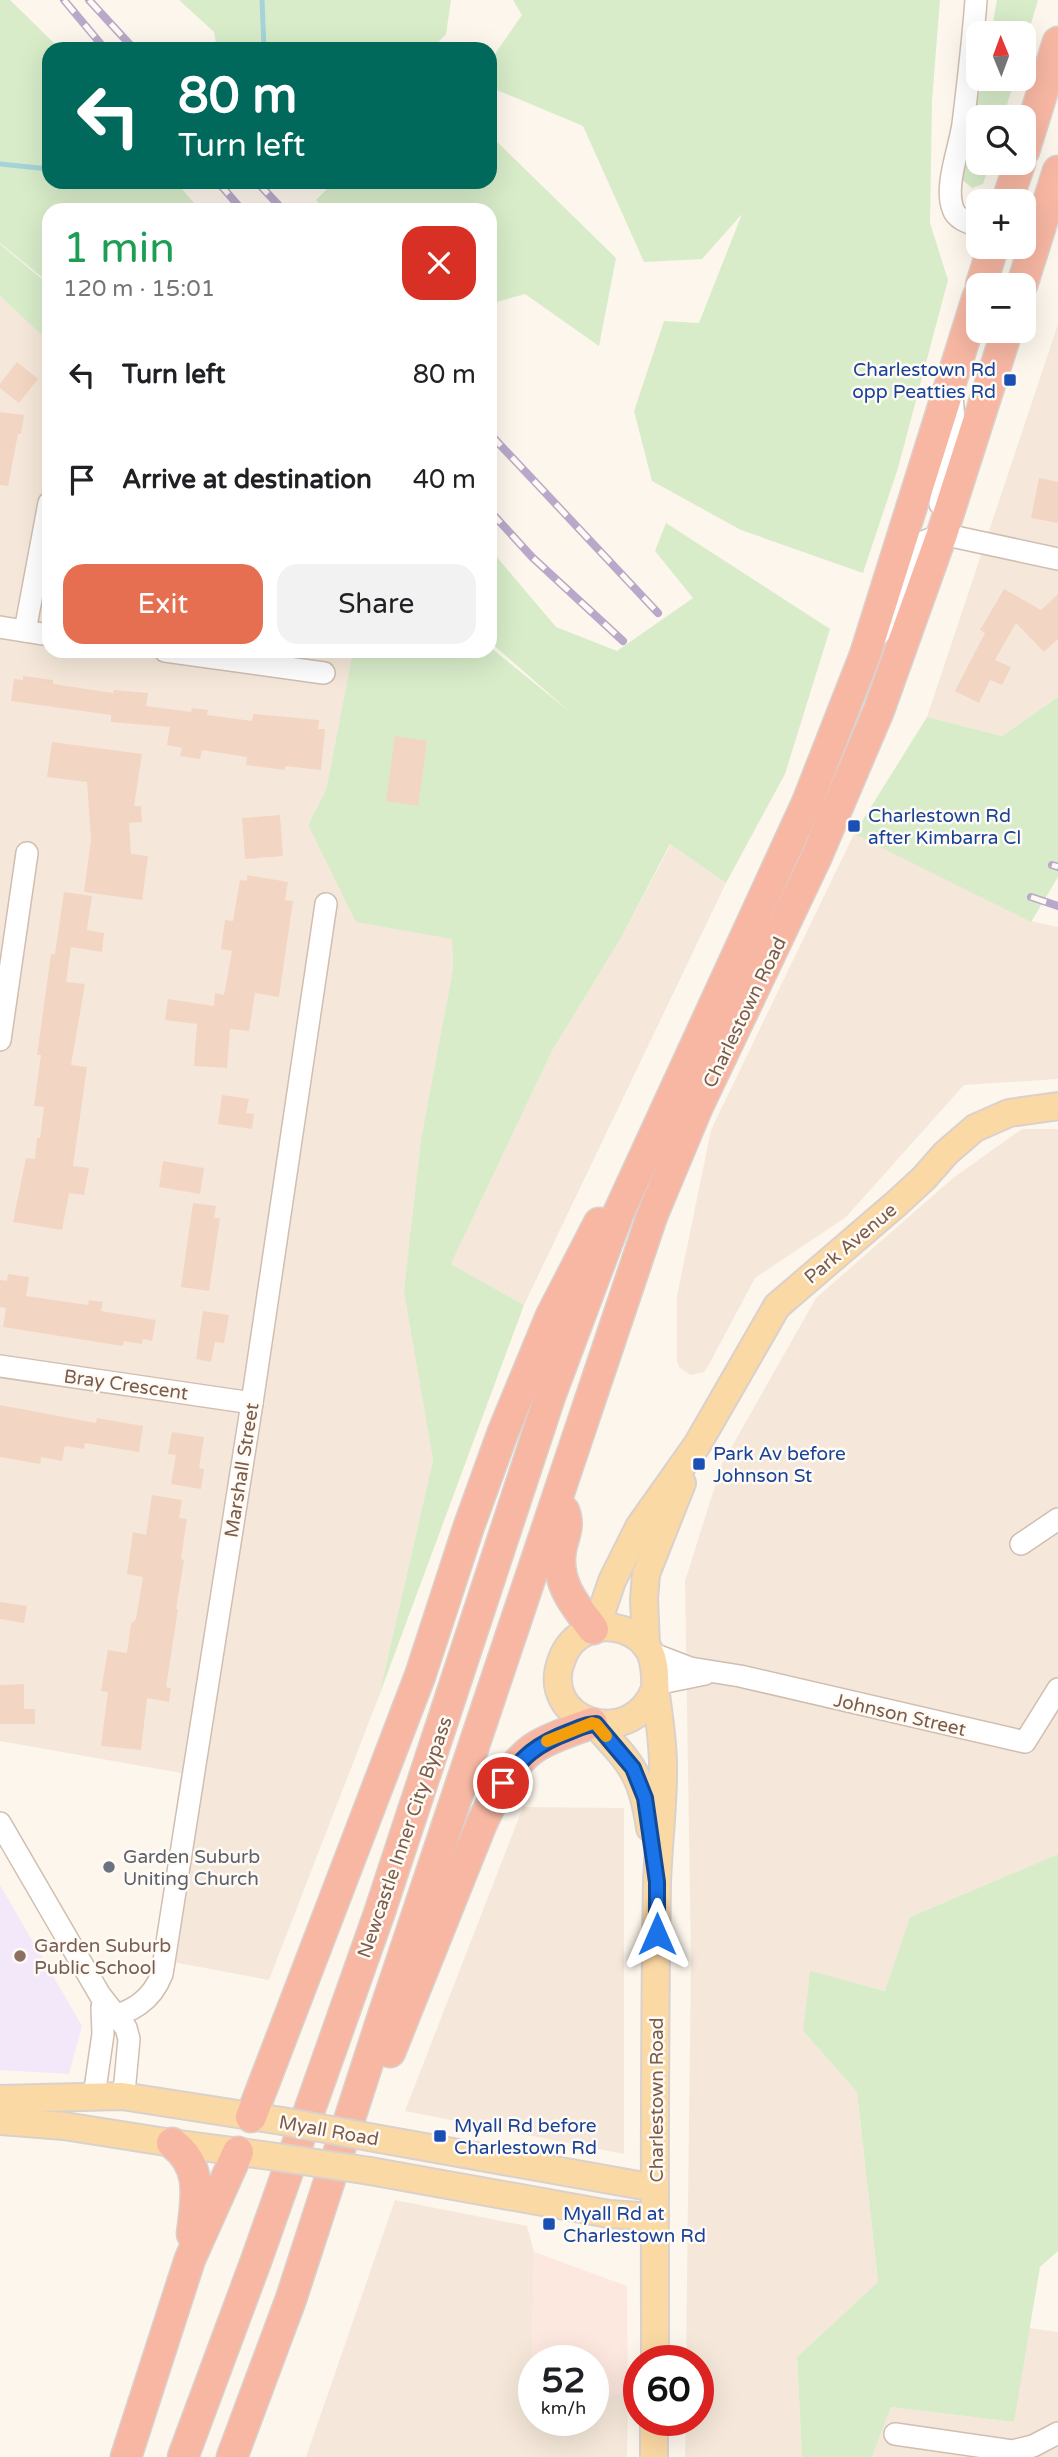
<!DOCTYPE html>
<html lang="en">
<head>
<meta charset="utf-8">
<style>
	:root { --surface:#fff; --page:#f2f2f2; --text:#202124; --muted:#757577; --accent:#e76f51 }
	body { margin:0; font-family:"Varela Round",sans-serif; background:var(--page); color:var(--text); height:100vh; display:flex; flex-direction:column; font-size:26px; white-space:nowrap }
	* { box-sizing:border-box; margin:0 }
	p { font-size:23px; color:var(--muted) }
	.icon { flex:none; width:38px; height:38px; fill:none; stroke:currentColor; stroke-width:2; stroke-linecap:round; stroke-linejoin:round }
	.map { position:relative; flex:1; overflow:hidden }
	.details { position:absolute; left:42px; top:203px; width:455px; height:455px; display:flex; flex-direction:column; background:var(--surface); border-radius:21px; box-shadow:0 7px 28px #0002 }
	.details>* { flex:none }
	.banner { position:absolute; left:42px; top:42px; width:455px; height:147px; border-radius:21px; box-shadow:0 7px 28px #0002; background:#00695c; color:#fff; overflow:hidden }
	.needle { width:46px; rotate:359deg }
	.controls { position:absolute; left:966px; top:21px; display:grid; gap:14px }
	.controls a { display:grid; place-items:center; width:70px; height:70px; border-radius:14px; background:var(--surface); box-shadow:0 7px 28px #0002; font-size:35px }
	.speed { position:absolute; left:518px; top:2345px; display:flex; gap:14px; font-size:35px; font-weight:700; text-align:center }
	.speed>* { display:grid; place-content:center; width:91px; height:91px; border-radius:50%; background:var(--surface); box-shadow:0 7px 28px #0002; line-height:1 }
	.speed small { font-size:18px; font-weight:400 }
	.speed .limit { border:10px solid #d22; background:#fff; color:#111 }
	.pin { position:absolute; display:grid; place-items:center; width:60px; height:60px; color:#fff; margin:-30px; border:4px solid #fff; border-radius:50%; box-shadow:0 2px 7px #0007 }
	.me { position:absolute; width:77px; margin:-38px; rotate:0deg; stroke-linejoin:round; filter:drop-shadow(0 0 5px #0008) }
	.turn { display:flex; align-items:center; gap:24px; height:147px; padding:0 21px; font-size:32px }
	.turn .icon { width:91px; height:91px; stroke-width:2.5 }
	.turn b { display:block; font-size:49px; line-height:60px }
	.round { display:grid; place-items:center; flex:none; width:74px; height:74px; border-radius:21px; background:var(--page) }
	.head { display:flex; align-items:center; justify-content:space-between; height:119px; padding:0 21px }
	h1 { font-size:42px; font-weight:600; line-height:52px; color:#1e9e55 }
	.action { display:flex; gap:14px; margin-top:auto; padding:14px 21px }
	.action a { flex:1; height:80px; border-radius:21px; background:var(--accent); color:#fff; font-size:28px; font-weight:600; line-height:80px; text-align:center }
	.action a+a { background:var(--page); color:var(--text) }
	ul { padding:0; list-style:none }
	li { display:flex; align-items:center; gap:21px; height:105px; padding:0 21px }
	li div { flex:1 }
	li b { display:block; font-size:26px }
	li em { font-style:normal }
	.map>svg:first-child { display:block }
</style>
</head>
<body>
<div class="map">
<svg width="1058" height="2457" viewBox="0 0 1058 2457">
	<rect width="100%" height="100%" fill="#fdf6ec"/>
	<g fill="#f5e8da">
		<polygon points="0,296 49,342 49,651 287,651 304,655 305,651 353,651 326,790 308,825 356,921 452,938 453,969 421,1139 405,1291 433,1460 379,1696 269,1980 156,1959 181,1773 0,1741"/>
		<polygon points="1058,324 1058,697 1002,736 927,717"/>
		<polygon points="854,834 1031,921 1058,927 1058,1079 964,1085 846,1217 755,1278 707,1368 704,1372 690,1375 679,1367 677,1361 677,1296 711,1130"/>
		<polygon points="671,844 726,883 524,1305 451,1264 552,1051 621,938"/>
		<polygon points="1022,1129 1058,1129 1058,1854 910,1917 886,1991 810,1972 803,2031 857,2092 878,2282 797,2357 802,2457 685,2457 686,2420 698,2420 698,2361 686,2361 691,1960 685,1581 722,1464 816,1298 953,1178"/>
		<polygon points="523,1807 624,1808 624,2154 405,2111"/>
		<polygon points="395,2200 527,2226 534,2252 531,2395 534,2396 534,2420 593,2420 593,2395 628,2395 627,2457 306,2457"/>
		<polygon points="1029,2328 1058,2332 1058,2457 872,2457 891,2407 1013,2422"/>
	</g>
	<polygon fill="#fde8e0" points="534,2252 627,2286 628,2395 593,2395 593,2361 534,2361 534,2396 531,2396"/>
	<polygon fill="#f3e8fa" points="0,1885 82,2026 69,2074 0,2070"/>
	<g fill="#d8ecc9">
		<polygon points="0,0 10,0 60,49 49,49 49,182 176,182 200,210 49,210 49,283 0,243"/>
		<polygon points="179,0 451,0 446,34 432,49 217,49 214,32"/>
		<polygon points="513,0 940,0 932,100 930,223 948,280 898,468 863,573 741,530 652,481 634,411 664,321 699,323 742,214 702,259 644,262 583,126 490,87 490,61 522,15"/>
		<polygon points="997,0 1038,0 1024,48 1024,33 991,33"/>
		<polygon points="982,79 1015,79 1003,117 978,117 978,163 990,163 983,184 972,188 961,179"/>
		<polygon points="490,135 616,258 599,346 525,294 490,304 490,210 325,210 316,200 334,182 490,182"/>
		<polygon points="0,244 49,285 49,342 0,296"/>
		<polygon points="666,523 830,629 785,774 726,883 670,844 621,938 552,1051 451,1264 524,1305 379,1696 433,1460 404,1291 421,1139 453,969 452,939 356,922 308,825 326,790 353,651 490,651 490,647 570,712 490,642 490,549 556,627 617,651 693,598 655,551"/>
		<polygon points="1058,697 1058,877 1031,922 854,834 927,717 1002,736"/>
		<polygon points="1058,1854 1058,2251 1040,2267 1014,2422 891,2407 872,2457 802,2457 797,2357 878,2282 857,2092 803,2031 810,1971 885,1991 910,1917"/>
	</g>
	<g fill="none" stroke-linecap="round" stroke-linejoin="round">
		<g stroke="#a5d3da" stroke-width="5">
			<polyline points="262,0 264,49"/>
			<polyline points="0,164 49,169"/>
		</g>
	</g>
	<g fill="#f3d5c3">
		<polygon points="17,362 38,379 19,403 0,388 0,384"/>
		<polygon points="0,412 24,415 21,434 18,434 8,486 0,485"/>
		<polygon points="1039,478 1058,482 1058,523 1031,518"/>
		<polygon points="1004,589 1041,610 1058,594 1058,639 1044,652 1016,623 995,660 1011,667 1002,685 990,680 979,703 955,691 985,633 980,630"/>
		<polygon points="23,676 53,680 53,684 113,693 114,690 148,693 146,706 191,712 192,708 208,710 207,715 252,721 253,714 319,720 318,729 325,729 321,770 285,766 285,770 246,765 247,757 202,750 200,759 180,756 182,748 167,745 170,727 111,722 111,715 11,701 14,679 23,680"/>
		<polygon points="395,736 427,741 418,806 386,801"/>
		<polygon points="52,742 142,754 134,806 141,806 142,822 129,823 131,854 148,856 142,900 84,892 91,840 87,782 47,777"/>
		<polygon points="280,815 283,856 245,859 242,818"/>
		<polygon points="247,875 288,882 285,900 293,901 279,997 255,993 249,1031 230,1029 227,1068 194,1066 197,1024 165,1020 168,999 214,1006 215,993 224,995 232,951 221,949 225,920 233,921 240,880 247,881"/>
		<polygon points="64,892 92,896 87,930 104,933 102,952 71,947 66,982 85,984 71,1065 87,1067 73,1166 89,1168 84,1195 69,1193 62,1230 13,1222 26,1158 35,1159 37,1138 40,1138 44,1107 34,1106 41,1055 37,1055 51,954 55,954"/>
		<polygon points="222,1095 249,1099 246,1113 254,1114 252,1129 218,1124"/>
		<polygon points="163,1161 204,1168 200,1194 159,1187"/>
		<polygon points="193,1203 216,1206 214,1218 220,1218 209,1291 181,1287"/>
		<polygon points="8,1274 29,1277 26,1296 88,1305 89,1300 103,1302 101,1311 156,1320 152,1341 143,1339 142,1344 124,1341 123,1346 3,1327 6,1308 0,1307 0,1280 7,1281"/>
		<polygon points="203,1311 229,1315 224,1343 215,1342 211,1362 196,1359"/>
		<polygon points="0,1405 96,1423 97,1418 143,1426 139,1452 85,1443 84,1449 65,1446 62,1461 41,1457 40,1464 0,1457"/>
		<polygon points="172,1432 204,1437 199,1468 204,1469 201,1489 171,1484 176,1455 168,1454"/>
		<polygon points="152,1495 182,1500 179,1518 187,1519 181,1559 184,1560 176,1609 178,1609 166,1687 171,1688 169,1702 147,1698 141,1750 101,1746 108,1692 101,1691 108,1650 127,1653 131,1624 136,1619 143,1577 127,1574 133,1532 146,1535"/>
		<polygon points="0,1602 27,1606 24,1623 0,1619"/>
		<polygon points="24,1684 24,1709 35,1709 35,1724 0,1724 0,1685"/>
	</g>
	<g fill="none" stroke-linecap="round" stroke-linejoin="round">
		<defs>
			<g id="minor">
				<path d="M976 0C973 41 968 83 963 124 960 147 944 186 953 209 956 219 969 223 978 226"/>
				<polyline points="940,504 954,423 952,394"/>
				<polyline points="942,534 1058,559"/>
				<polyline points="0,627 49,635"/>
				<polyline points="25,631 49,503"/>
				<polyline points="879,634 898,605 919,544 942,534"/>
				<polyline points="165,651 324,673"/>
				<polyline points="0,1040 27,853"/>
				<polyline points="0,1366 252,1403"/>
				<polyline points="1021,1544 1058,1519"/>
				<polyline points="651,1653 690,1668 740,1676 1025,1742 1058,1689"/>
				<polyline points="656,1684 705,1674"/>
				<polyline points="0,1823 100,1995 126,2028 129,2039 125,2082 122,2096"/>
				<path d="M103 2020C131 2012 151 2002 162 1974L252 1403 326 904"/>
				<polyline points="94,2096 103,2034 102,2007"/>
				<polyline points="895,2434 1012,2451 1033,2446 1058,2433"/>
			</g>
			<g id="major">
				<polyline points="596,1628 612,1581 639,1527 697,1445 777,1306 897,1203 924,1178 946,1153 975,1128 1009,1113 1058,1106"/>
				<polyline points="646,1646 644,1599 646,1574 682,1483"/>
				<path d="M595 1724C631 1764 642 1773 650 1828"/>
				<polyline points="0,2099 122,2096 282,2121"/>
				<polyline points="0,2121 64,2126 172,2143 270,2156"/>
				<polyline points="380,2139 655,2188"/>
				<polyline points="370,2171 609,2214 655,2217"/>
				<path d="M655 2361C655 2202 654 2043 657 1884 658 1847 663 1810 663 1773 664 1746 659 1720 656 1694 654 1679 657 1667 650 1652 639 1630 608 1621 586 1632 575 1637 566 1647 562 1659 537 1720 630 1753 655 1689"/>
				<polyline points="654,2457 654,2420"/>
			</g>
			<g id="highway">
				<polyline points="1024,151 1058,42"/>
				<polyline points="1007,201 1020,163"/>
				<polyline points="981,285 993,247"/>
				<polyline points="1022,285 1058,171"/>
				<path d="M564 1511C570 1526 564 1534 561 1549 555 1582 574 1604 593 1629"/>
				<path d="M390 2052 481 1825C494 1797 510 1763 537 1746 554 1736 574 1730 592 1723"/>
				<polyline points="251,2117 420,1676 469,1526 503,1432 551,1316 599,1223"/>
				<path d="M172 2143C204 2167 196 2199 192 2234"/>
				<polyline points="126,2457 190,2259 238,2152"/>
				<polyline points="183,2457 256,2261 379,1914 550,1396 618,1214 807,803 865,655 978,296"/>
				<polyline points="232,2457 291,2299 384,2013 652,1216 698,1106 816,858 879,710 942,534 1007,331"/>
			</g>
		</defs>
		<use href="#minor" stroke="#d1beb0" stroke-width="24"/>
		<use href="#major" stroke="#dad1cd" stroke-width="30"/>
		<use href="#highway" stroke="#dad1cd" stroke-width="33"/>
		<use href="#minor" stroke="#fff" stroke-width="21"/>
		<use href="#major" stroke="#fbd9a5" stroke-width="26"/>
		<use href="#highway" stroke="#f7b7a3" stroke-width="30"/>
		<defs>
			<g id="rail">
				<polyline points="64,0 105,49"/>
				<polyline points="89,0 134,49"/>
				<polyline points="218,182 242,210"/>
				<polyline points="257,182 283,210"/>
				<polyline points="490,434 658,613"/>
				<polyline points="490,511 532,557 623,641"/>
				<polyline points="1052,865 1058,867"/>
				<polyline points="1031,897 1058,906"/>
			</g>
		</defs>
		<use href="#rail" stroke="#b9a8c9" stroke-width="8"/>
		<use href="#rail" stroke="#fffaf3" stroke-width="5" stroke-dasharray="16" stroke-linecap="butt"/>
		<defs>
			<g id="major-bridge">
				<polyline points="282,2121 380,2139"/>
				<polyline points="270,2156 370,2171"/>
			</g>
		</defs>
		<use href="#major-bridge" stroke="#dad1cd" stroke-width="30" stroke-linecap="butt"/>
		<use href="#major-bridge" stroke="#fbd9a5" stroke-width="26"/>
	</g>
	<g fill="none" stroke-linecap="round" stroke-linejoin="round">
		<defs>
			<path id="route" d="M503 1783C523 1756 537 1744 569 1732 577 1729 586 1724 596 1724L633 1768 645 1798 657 1882V1934"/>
		</defs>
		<use href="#route" stroke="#114b97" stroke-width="18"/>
		<use href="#route" stroke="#1a73e8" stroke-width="12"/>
		<polyline stroke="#f59e0b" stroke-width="12" points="547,1741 592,1723 596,1724 606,1736"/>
	</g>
	<g fill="#1a4fb4" stroke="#fffaf3" stroke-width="2.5">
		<rect x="1003" y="373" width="14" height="14" rx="3.5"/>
		<rect x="847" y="819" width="14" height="14" rx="3.5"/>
		<rect x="692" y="1457" width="14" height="14" rx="3.5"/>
		<rect x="433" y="2129" width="14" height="14" rx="3.5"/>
		<rect x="542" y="2217" width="14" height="14" rx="3.5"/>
	</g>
	<circle fill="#6b7280" stroke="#fffaf3" stroke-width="2.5" cx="109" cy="1867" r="7"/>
	<circle fill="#8d6e63" stroke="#fffaf3" stroke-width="2.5" cx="20" cy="1956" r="7"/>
	<g text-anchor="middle" stroke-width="5" stroke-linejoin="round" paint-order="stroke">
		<g font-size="19" fill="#164399" stroke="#fffaf3" text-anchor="start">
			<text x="996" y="376" text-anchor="end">Charlestown Rd<tspan x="996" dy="22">opp Peatties Rd</tspan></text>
			<text x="868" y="822">Charlestown Rd<tspan x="868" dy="22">after Kimbarra Cl</tspan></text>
			<text x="713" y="1460">Park Av before<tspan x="713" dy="22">Johnson St</tspan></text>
			<text x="454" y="2132">Myall Rd before<tspan x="454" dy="22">Charlestown Rd</tspan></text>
			<text x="563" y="2220">Myall Rd at<tspan x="563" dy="22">Charlestown Rd</tspan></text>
		</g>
		<g font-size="19" fill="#7a5c4d" stroke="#fffaf3">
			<text transform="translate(744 1012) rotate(-64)" y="7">Charlestown Road</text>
			<text transform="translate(850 1243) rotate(-40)" y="7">Park Avenue</text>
			<text transform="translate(126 1384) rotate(8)" y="7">Bray Crescent</text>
			<text transform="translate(241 1470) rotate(-81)" y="7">Marshall Street</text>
			<text transform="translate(900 1714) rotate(13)" y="7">Johnson Street</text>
			<text transform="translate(404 1837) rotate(-71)" y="7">Newcastle Inner City Bypass</text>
			<text transform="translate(656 2100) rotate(-90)" y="7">Charlestown Road</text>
			<text transform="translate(329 2130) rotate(10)" y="7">Myall Road</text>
		</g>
		<g font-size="19" fill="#5b616d" stroke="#fffaf3" text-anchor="start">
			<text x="123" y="1863">Garden Suburb<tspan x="123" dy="22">Uniting Church</tspan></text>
		</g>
		<g font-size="19" fill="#785e54" stroke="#fffaf3" text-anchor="start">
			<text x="34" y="1952">Garden Suburb<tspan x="34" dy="22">Public School</tspan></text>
		</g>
	</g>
</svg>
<div class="controls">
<a><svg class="needle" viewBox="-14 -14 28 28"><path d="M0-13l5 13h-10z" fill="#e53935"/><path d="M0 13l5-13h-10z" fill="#757577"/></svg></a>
<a><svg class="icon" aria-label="search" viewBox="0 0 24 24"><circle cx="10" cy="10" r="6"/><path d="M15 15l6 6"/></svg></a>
<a>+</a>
<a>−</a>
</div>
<div class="speed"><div>52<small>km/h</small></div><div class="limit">60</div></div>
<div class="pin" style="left:503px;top:1783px;background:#d93025"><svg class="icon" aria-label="arrive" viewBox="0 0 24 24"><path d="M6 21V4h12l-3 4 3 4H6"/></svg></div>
<svg class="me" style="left:657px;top:1934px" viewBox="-20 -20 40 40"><path d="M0-17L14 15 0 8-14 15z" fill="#1a73e8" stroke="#fff" stroke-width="4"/></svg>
<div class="banner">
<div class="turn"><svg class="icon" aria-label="left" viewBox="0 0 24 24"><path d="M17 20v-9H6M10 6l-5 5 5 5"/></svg><div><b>80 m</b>Turn left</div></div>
</div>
<section class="details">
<div class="head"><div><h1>1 min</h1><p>120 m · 15:01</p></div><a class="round" style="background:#d93025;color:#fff"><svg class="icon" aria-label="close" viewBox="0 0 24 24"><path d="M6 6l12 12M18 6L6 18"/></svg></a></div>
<ul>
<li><svg class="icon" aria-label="left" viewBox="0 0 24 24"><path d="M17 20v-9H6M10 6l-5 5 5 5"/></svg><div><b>Turn left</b></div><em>80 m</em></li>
<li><svg class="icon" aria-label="arrive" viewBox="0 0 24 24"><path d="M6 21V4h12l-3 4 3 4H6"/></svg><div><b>Arrive at destination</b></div><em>40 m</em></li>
</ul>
<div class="action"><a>Exit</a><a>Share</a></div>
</section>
</div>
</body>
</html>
